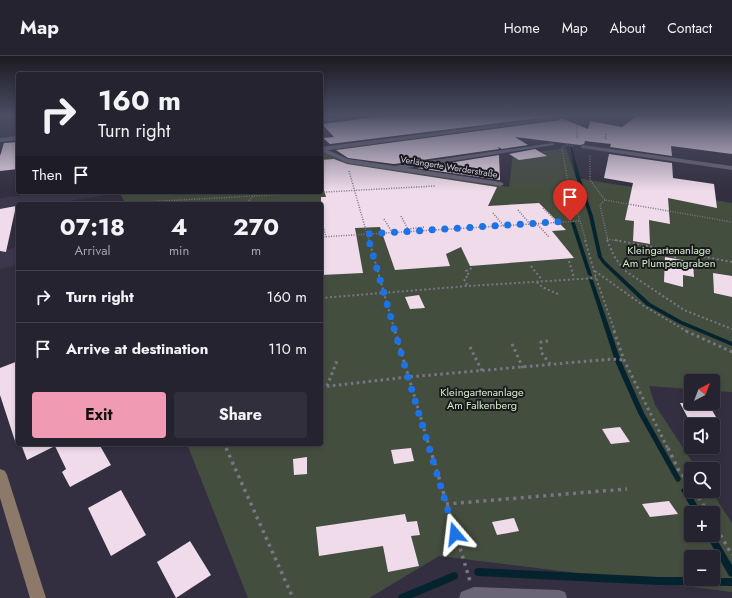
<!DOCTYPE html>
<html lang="en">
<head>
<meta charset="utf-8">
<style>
	:root { --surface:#262330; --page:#322f3c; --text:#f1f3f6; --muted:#a4a4ab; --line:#42404c; --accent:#f19ab4 }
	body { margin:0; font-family:Jost,sans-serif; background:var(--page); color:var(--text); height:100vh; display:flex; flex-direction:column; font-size:15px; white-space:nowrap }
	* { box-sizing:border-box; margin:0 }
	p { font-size:13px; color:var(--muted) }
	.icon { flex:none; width:22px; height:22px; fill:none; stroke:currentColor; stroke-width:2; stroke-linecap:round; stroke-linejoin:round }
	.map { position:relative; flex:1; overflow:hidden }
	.drawer { position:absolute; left:16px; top:146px; width:307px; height:244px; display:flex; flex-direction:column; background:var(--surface); border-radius:4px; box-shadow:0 2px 6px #0003,0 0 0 1px var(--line) }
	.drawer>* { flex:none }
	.guide { position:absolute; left:16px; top:16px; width:307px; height:122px; border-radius:4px; box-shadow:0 2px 6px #0003,0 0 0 1px var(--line); background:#262330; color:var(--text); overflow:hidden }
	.needle { width:26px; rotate:42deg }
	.buttons { position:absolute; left:684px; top:318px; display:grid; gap:8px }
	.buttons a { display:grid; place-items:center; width:36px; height:36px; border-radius:4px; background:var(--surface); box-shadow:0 2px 6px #0003,0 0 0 1px var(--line); font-size:20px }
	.pin { position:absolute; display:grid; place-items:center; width:34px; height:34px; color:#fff; margin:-41px -17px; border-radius:50% 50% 50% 0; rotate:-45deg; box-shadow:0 0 4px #0007 }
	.pin .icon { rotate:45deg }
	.me { position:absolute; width:44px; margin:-22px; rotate:343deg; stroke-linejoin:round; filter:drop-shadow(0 0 3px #0008) }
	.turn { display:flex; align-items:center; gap:14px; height:84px; padding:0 16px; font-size:18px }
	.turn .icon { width:52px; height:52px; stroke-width:2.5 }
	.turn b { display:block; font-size:28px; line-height:34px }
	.then { display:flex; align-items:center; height:38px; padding:0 16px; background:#0003; gap:8px; font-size:15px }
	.eta { display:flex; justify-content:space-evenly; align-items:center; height:68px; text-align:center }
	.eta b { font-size:24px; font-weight:700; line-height:28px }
	.button { display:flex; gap:8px; margin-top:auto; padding:8px 16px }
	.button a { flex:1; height:46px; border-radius:4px; background:var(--accent); color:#111; font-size:16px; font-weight:700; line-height:46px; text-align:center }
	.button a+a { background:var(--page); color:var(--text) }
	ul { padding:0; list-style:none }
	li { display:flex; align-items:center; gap:12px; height:52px; padding:0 16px; border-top:1px solid var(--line) }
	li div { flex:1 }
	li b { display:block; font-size:15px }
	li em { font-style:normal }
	header { display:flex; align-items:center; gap:24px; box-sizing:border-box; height:56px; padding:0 20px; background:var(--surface); border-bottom:1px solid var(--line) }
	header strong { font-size:19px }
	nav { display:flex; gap:22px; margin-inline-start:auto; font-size:14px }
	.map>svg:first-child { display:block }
</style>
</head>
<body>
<header>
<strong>Map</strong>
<nav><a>Home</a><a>Map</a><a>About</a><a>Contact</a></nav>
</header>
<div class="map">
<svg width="732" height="542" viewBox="0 0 732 542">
	<rect width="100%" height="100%" fill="#332f40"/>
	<g fill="#3d374e">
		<polygon points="50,136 119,136 119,137 50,148 18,148 18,153 0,156 0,142"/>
		<polygon points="18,191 18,209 0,213 0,195"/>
	</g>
	<path fill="#444e3f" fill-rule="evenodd" d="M566 92 576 122 732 147V336L713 335V325H691V333L649 330 655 349 697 413H691V435H711L732 467V536L439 500 369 542H248L187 388H321V148H126L119 136H321V95L339 104 509 131 513 99ZM691 457H713V479H691ZM691 501H713V523H691Z"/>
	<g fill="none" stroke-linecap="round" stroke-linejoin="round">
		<g fill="#05232e" fill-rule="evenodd">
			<polygon points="563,59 565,59 565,60 563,61"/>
			<polygon points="570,90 572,91 580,121 593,160 602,201 606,206 650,247 682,265 732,286 732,290 678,267 646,249 603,208 598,201 589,160 576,121"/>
			<polygon points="572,166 574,166 575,167 592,219 592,220 590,220 588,219 571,167"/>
			<polygon points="589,223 591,223 593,224 620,302 619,303 621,305 644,357 680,421 681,423 680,425 678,426 676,425 638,357 615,305 616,304 614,302 589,224"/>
			<polygon points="685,431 687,432 702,457 694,457 681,434 683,432"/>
			<polygon points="713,477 732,509 732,521 729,520 706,479 713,479"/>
			<polygon points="478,512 659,521 691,521 691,523 713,523 713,522 732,522 732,530 659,529 478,520 475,519 474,516 475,513"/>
			<polygon points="454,516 457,517 458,520 457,523 412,542 398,542 399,539"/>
		</g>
	</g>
	<g fill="#efdbea">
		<polygon points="390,59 554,59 556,60 330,88 323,82 334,81 322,68"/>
		<polygon points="638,59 732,60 732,98 671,90 672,100 610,91 611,88 585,85 584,88 580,89 515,81 528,89 502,93 498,91 499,93 394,108 348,102 336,94 560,64 561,62 588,73 590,65 622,71"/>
		<polygon points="18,86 18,113 0,115 0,100 4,87"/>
		<polygon points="535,93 547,100 519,104 509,98"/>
		<polygon points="609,98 672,107 673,122 714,128 717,152 668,142 670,168 649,164 650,188 633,185 634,165 625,164 633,127 604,122"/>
		<polygon points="499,99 500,124 417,112"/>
		<polygon points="334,103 347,108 497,131 488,150 539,147 566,174 552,175 574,202 470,210 461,191 446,198 450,210 395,214 380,171 355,172 363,217 321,219 321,141 326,141 321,124 321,104"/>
		<polygon points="16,150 6,196 0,195 0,153"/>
		<polygon points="665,201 693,206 694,221 683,219 683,231 664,226"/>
		<polygon points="713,217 732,220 732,241 714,237"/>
		<polygon points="419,239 425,252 410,253 405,241"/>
		<polygon points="18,305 18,385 15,385 0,339 0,312"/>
		<polygon points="680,347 708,347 716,361 710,361 714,368 690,366"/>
		<polygon points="620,371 630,386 611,388 602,373"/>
		<polygon points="21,388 99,388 111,409 70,431 62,416 66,413 55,390 27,404"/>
		<polygon points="411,392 414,405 394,408 391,394"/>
		<polygon points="307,401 307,418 294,419 293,403"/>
		<polygon points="121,434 146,479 111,500 88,452"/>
		<polygon points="669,445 678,458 650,461 642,448"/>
		<polygon points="405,458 407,466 417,465 420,479 411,480 419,510 388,516 383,490 319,500 316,471"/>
		<polygon points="514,462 519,475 497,479 492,466"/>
		<polygon points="190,485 211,519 176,542 157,506"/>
	</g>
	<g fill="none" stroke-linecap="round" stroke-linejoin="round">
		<g stroke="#787584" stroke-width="1.5" stroke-dasharray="1 1.5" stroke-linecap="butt">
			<polyline points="573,59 577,71 577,82"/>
			<polyline points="606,78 605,82 607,83"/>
			<polyline points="562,91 567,89 573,90"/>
			<polyline points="562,92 567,121 586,185"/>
			<polyline points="590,100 590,124 605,144 732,166"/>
			<polyline points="349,115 369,185"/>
			<polyline points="605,144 600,149 608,185"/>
			<polyline points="144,146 435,130"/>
			<polyline points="245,148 258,136"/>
			<polyline points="543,152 556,165"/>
			<polyline points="518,154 529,167"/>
			<polyline points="493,157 503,169"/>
			<polyline points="401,160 409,175"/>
			<polyline points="384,163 392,176"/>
			<polyline points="322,166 326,181"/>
			<polyline points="536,167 549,181"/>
			<polyline points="408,173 425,171"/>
			<polyline points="321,181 580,165"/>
			<polyline points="607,183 620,185"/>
		</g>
		<g stroke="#787584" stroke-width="2" stroke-dasharray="2 2.5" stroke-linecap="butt">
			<polyline points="369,184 395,276"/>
			<polyline points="585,184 596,222 615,276"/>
			<polyline points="607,184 614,200 624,214 684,254 732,273"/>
			<polyline points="615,184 732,206"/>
			<polyline points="675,196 675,204 683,210"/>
			<polyline points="569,205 574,222"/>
			<polyline points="531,210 542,224"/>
			<polyline points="595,215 644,250 688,276"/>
			<polyline points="537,226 542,231 558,238"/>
			<polyline points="467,229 464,223 469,219 466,215 474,211"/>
			<polyline points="321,242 468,230 596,222"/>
		</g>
		<g stroke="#787584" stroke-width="3" stroke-dasharray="2.5 3.5" stroke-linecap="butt">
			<polyline points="395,275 430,393"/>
			<polyline points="614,275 624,304 668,393"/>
			<polyline points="686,275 732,296"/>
			<polyline points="548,285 541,286 541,296 550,308"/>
			<polyline points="512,288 523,312"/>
			<polyline points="470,291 482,315"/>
			<polyline points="327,330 337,305"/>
			<polyline points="321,331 408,321 612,303 624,304"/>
			<polyline points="224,388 226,393"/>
		</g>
		<g stroke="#787584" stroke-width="3.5" stroke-dasharray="3 4.5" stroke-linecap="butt">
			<polyline points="226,392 293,542"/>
			<polyline points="430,392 470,525"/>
			<polyline points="668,392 680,417 691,427"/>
			<polyline points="695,435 708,457"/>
			<polyline points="446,448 627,433"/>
			<polyline points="713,466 732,499"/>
		</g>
		<g fill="#696577" fill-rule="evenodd">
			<polygon points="558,61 560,63 321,95 321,91"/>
			<polygon points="552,87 554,88 554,89 394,114 391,112 394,110"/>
		</g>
		<g fill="#696577" fill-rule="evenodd">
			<polygon points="351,59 363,59 321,66 321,64"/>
			<polygon points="18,80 18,84 0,86 0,82"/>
			<polygon points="583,89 732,110 732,114 581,92 581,90"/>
			<polygon points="321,91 348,103 501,126 504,128 501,130 347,107 321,95"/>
			<polygon points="474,531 559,534 565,536 567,542 459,542 461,536"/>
		</g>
		<polygon fill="#8c7969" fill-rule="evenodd" points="0,413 5,415 7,419 46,542 30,542 0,442"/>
	</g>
	<linearGradient id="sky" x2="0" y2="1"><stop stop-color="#1c1a23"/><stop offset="0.44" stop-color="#4a4d64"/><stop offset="1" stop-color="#4a4d64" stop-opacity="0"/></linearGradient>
	<rect width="732" height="135" fill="url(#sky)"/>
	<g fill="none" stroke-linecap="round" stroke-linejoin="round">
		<polyline stroke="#1a73e8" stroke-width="7" stroke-dasharray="0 12.6" points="455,478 408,321 367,178 570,165"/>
	</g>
	<g text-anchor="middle" stroke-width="4" stroke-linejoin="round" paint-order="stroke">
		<g font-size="9" fill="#d2d0db" stroke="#1b1920">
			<text transform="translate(449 111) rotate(9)" y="3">Verlängerte Werderstraße</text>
		</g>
		<g font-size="11" fill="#ceeebf" stroke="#1b1920">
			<text x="669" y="198">Kleingartenanlage<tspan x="669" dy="13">Am Plumpengraben</tspan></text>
			<text x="482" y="340">Kleingartenanlage<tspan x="482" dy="13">Am Falkenberg</tspan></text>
		</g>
	</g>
</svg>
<div class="buttons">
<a><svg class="needle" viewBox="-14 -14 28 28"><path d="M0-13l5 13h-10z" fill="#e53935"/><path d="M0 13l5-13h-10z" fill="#a4a4ab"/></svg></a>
<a><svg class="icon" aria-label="sound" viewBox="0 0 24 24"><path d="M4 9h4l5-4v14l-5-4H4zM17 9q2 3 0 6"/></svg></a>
<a><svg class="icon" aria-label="search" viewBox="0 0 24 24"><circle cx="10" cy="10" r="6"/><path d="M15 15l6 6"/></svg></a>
<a>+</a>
<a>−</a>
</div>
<div class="pin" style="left:570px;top:165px;background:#d93025"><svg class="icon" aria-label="arrive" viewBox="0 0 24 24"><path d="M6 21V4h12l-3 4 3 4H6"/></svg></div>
<svg class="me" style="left:455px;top:478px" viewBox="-20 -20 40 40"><path d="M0-17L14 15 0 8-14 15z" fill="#1a73e8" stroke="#fff" stroke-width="4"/></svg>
<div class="guide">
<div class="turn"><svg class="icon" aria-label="right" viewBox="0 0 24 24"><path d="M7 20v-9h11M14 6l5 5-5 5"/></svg><div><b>160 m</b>Turn right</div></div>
<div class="then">Then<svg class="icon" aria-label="arrive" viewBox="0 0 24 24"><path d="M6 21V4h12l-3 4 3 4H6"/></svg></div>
</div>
<section class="drawer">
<div class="eta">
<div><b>07:18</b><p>Arrival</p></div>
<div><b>4</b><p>min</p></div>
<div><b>270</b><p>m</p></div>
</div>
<ul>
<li><svg class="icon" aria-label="right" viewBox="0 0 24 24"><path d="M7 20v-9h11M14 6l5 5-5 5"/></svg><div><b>Turn right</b></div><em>160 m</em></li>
<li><svg class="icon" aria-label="arrive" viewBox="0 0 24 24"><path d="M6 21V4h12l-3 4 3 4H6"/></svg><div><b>Arrive at destination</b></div><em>110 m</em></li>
</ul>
<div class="button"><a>Exit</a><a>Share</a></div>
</section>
</div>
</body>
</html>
